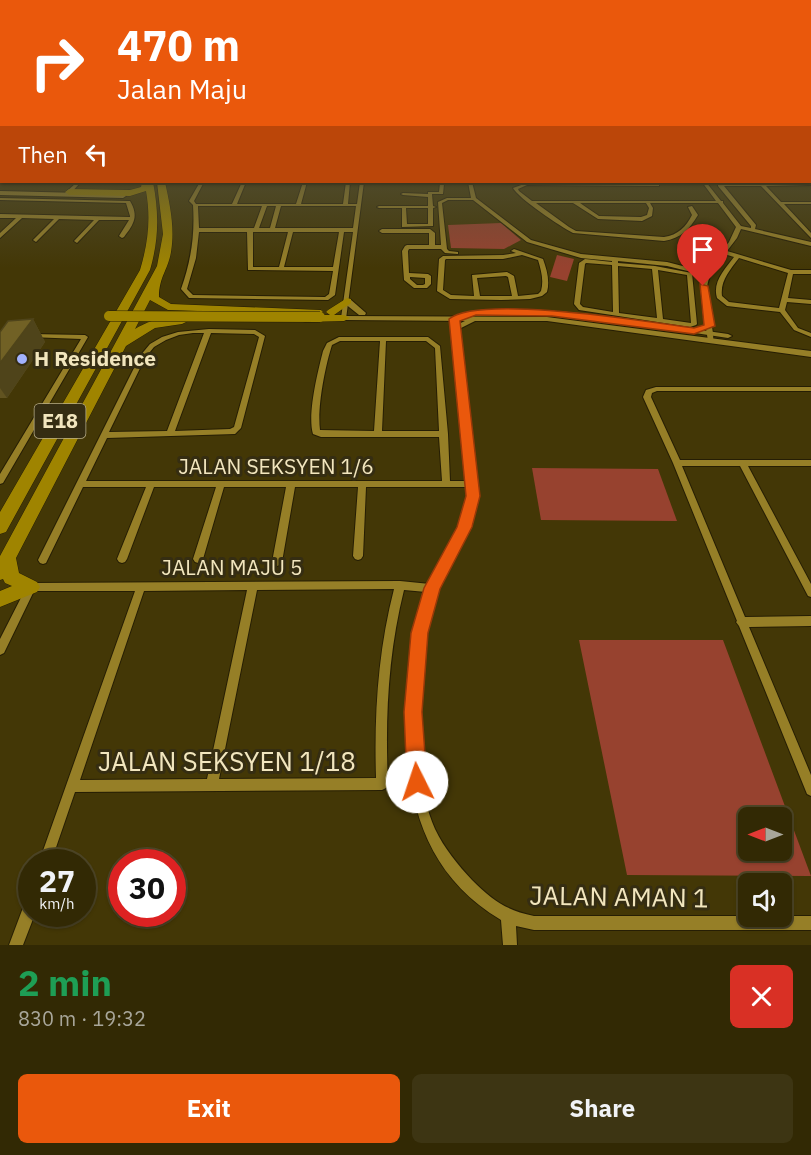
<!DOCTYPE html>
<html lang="en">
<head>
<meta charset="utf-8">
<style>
	:root { --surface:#322904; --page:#3d3513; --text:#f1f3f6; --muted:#a8a69a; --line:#4d4526; --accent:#ea580c }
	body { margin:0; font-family:"IBM Plex Sans",sans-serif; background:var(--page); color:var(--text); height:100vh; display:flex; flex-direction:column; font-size:22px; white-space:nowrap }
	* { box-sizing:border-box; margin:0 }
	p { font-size:20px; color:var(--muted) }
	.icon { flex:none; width:33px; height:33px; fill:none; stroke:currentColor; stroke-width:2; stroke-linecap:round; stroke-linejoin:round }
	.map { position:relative; height:945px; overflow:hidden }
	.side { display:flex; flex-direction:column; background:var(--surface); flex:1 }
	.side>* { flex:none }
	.banner { position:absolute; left:0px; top:0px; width:812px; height:183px; box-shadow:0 2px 4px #0004,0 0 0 2px var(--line); background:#ea580c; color:#fff; overflow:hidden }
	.needle { width:39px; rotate:270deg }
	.tools { position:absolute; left:738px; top:807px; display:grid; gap:12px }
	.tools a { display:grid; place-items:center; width:54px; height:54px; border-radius:9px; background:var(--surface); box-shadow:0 2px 4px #0004,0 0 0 2px var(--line); font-size:30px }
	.speed { position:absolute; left:18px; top:849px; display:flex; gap:12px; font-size:30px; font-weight:700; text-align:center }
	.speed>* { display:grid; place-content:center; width:78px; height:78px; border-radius:50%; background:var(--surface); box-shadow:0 2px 4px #0004,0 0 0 2px var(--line); line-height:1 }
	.speed small { font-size:15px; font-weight:400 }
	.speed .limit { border:9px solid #d22; background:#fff; color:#111 }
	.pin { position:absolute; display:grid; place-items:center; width:51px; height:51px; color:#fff; margin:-62px -26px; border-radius:50% 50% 50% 0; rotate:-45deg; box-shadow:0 0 6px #0007 }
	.pin .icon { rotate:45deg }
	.me { position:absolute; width:66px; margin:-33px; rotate:356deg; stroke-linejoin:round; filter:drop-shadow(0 0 4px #0008) }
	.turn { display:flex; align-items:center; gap:21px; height:126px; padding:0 18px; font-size:27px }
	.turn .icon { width:78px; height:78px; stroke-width:2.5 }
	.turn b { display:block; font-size:42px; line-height:51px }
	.then { display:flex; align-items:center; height:57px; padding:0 18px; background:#0003; gap:12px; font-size:22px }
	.round { display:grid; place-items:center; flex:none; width:63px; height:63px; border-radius:9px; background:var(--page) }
	.overview { display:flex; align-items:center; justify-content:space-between; height:102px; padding:0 18px }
	h1 { font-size:36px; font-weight:700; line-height:45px; color:#1e9e55 }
	.action { display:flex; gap:12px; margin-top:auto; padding:12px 18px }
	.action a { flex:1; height:69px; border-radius:9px; background:var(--accent); color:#fff; font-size:24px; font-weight:700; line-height:69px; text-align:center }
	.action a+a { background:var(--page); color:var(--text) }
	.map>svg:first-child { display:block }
</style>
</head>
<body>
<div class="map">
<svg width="811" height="945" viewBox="0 0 811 945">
	<rect width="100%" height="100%" fill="#433706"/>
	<g fill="#97422f" fill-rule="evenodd">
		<polygon points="501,223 521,240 504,249 451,248 448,225"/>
		<polygon points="557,255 574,259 567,281 550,277"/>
		<polygon points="532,468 658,469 677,521 541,520"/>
		<path d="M579 640H723L811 876 627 875ZM748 818H782V850H748Z"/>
	</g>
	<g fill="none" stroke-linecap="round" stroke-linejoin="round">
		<defs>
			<g id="minor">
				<rect x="0" y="144" width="2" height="2"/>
				<rect x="0" y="157" width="2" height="2"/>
				<polygon points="77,182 81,182 68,196 64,196 64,194"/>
				<path d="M200 182H204L194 201 196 204H232L242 182H246L237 204H296L303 182H307L301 204H343L346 182H350L348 204H357L360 182H364L346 319H342L341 318 353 232H344L335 295 328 300 189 298 181 289C191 261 195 235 193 205L189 201ZM198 206H262L254 228H199ZM267 206H276L270 228H259ZM281 206H356L353 228H275ZM199 232H247L248 270 333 271 329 294 325 297 193 295 187 289 196 258ZM253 232H288L279 267H253ZM293 232H339L333 267H284Z"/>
				<path d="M468 182H472L476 198 531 240 581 254 667 262 706 272 729 242 736 227 718 203H650L653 208 652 216 642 221 598 219 573 203H536L569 227 576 231 664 237C678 235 686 227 692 215L688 207 692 206 698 215C689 230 681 238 664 241L573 233C561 227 518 198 513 188L527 183 657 184 659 185V186L527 185 518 189 519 191 532 201H716L702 182H706L721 201H723V203L741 226 751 228V226L718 186V184L811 183V185L766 186 781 202H811V204H784L811 233V238L761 186H724L756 225 755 229 811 242V246L741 229 737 238 727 251 791 270H811V274H793L788 298 811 300V304L787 302 785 310 798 328 811 333V337L794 330 780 312 727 306 717 298C712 282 725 269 734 257L724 254C705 277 704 289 710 318 712 326 714 335 713 342L711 343 708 341C705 319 698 297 704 275L667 266 618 261V263L655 266 692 273 697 324 696 325 690 327 579 310 574 304 579 263 585 259 612 262V261L581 258 527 242 473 200H448L442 203 447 249 449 251 458 252V254L445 253 441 249H409L408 251 409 273 428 274 431 276V284L427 288H414L404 280 402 251 405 246 407 245H429V233H382L379 231 382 229H430L435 233V245H441L438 202 447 198H471ZM580 203H646L649 208 647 215 641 217 599 216ZM739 258 788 273 779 308 729 302 722 296C720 281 730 270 739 258ZM586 263 612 265 613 312 583 307 580 304 585 264ZM618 266 652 269 657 318 619 313ZM658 270 687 275 691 323 663 319ZM410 277 425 278V284L423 285H417L410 279Z"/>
				<path d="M440 183 444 184 443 194H432L433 206 436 207 433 208V226L402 227V208H379L377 207 379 206H428V197L403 195 401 194 403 193 428 194V192H439ZM406 208H428V224H407Z"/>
				<path d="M0 198 128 201H130C139 216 134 224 124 237L122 238 119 236 129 220H99L77 243 74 241 75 240 94 220 59 219 36 242 33 240 54 219 22 218 0 238V233L16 218H0V214L130 217V216L126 203 0 200Z"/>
				<path d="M514 249 543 259C547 270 550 281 547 292L542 296 530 299 501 300 450 299 437 291 439 259 443 256 503 255 516 253 511 251ZM522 255 538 260C541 270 544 280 541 291L538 294 518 296 514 276 507 272 472 275 474 296 451 295 443 290 445 260 446 259H503ZM506 276 508 277 512 296H480L477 278Z"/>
				<path d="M455 317 458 319C461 354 464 389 469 423 472 450 481 478 476 505 470 542 441 569 431 604 414 666 409 770 435 829 444 848 458 865 472 880 493 901 506 910 534 916H811V930H534L516 926 517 945H503L501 920C417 870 403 786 407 696 409 661 413 624 426 592L404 590C388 654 385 718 388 784L386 788 382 790 75 792 51 862H39L135 591H34L4 653 0 655V639L28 584 31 583 400 581 430 584C446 552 468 524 469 487H366L363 556 361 559 358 560 355 559 353 556 358 487H295L282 562 280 565 277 566 274 565 272 562 286 487H224L203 559 201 562 198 563 195 562 193 559 216 487H154L127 559 125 562 122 563 119 562 117 559 146 487H83L46 563 43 564 40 563 38 560 140 356 150 344 162 337 178 332 209 329 255 330 265 336 241 428 235 434 107 438 86 481H442L439 437H321L313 434C307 414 318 371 323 351L327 343 339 337H428L440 346 448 434 450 481H469L458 397 452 319ZM193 333H204L167 431 109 432 145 358 154 347 166 340 179 335ZM211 333 254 334 259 337 234 427 230 429 175 431ZM340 341H380L374 431 320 430C317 408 325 367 332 345ZM386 341H426L435 348 439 431H382ZM394 589C378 651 374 714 376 778L219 779 257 590ZM247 590 207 779 80 780 144 591Z"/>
				<polygon points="31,334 85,335 88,337 3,483 0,484 0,474 81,339 29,337 28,336"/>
				<polygon points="656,387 811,387 811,391 657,391 652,393 651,397 680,460 811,460 811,466 748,466 811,584 811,597 808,596 740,466 682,466 745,617 811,616 811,626 749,627 811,775 811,796 807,794 739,626 736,622 737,621 673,463 643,397 646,390"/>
				<polygon points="32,895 32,914 35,914 23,945 9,945 27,897"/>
			</g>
			<g id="tertiary">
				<polygon points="0,191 123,194 126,196 123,198 0,195"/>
				<polygon points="344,299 350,299 366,313 365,315 359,315 344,303"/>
				<polygon points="341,316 547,317 811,351 811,357 547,321 475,321 455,331 452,331 452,327 465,321 344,320 340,318"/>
				<polygon points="672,326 728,334 732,336 728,338 675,330 671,328"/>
			</g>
			<g id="motorway">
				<path d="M142 182H153C159 213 159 239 150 270L6 532 0 534V512L140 270C148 243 151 219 146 191L130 196 69 195 65 192 69 189 130 190 141 187Z"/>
				<path d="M157 182H165C170 205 175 228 171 252 168 270 159 277 159 297L171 304 321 310 323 312 318 315H330L326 312 328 310 347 298 351 299V303L334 315H344L350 318 344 321 305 322 301 321V317L314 315 168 310 150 300 135 329C148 321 175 311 188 321L182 324 155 328 126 346 16 558 19 573 37 582 40 587 37 592 0 607V591L12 586 5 583 3 579 0 580V556L157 266 163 234Z"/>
			</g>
		</defs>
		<use href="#minor" stroke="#261e04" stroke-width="2"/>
		<use href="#tertiary" stroke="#261e04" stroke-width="2"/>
		<use href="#motorway" stroke="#261e04" stroke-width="1"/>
		<use href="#minor" fill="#967f27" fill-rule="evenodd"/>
		<use href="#tertiary" fill="#967f27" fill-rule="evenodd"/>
		<use href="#motorway" fill="#9f8400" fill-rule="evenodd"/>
		<defs>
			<polyline id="motorway-bridge" points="109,316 320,317"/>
		</defs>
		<use href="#motorway-bridge" stroke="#261e04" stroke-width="11" stroke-linecap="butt"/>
		<use href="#motorway-bridge" stroke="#9f8400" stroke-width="10"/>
	</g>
	<polygon fill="#615320" points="33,319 45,342 7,398 0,398 0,332"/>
	<polygon fill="#4f441a" points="33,319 45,342 7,398 0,388 0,363"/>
	<polygon fill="#716125" stroke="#4f441a" stroke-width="1.5" points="33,319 0,363 0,332 8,321"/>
	<linearGradient id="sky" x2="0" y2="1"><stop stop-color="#251e03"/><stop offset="0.51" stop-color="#55533b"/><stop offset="1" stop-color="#55533b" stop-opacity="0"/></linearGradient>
	<rect width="811" height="268" fill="url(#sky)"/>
	<path fill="#ea580c" stroke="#983908" stroke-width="1.5" d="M700 284 708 286 715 326 694 334 552 316 476 315 460 321 480 496 472 527 440 589 428 633 422 712 427 782 424 789 417 792 410 789 407 782 404 712 411 633 424 588 457 527 466 496 449 319C480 294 649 322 694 328L704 325Z"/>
	<circle fill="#a2b2fd" stroke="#352d12" stroke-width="2" cx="22" cy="359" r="6"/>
	<g text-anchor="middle" stroke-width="6" stroke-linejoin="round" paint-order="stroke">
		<rect fill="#352d12" stroke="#b9ae8a" stroke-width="1.5" x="34.5" y="404" width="51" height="34" rx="4.5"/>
		<g font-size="20" font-weight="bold" fill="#f2e6be">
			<text x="60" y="428">E18</text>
		</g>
		<g font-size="21" font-weight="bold" fill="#f2e6be" stroke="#352d12" text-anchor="start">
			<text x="34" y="366">H Residence</text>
		</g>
		<g font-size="21" fill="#f2e6be" stroke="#352d12">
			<text x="276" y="474">JALAN SEKSYEN 1/6</text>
			<text x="232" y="575">JALAN MAJU 5</text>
		</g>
		<g font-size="26" fill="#f2e6be" stroke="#352d12">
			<text x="227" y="771">JALAN SEKSYEN 1/18</text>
			<text transform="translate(619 897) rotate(1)" y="9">JALAN AMAN 1</text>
		</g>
	</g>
</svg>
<div class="tools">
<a><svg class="needle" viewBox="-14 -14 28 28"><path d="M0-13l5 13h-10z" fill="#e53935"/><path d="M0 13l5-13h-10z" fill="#a8a69a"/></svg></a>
<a><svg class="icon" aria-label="sound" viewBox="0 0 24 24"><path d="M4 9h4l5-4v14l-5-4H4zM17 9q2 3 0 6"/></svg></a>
</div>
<div class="speed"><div>27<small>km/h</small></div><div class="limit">30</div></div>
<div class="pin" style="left:703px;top:286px;background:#d93025"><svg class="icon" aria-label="arrive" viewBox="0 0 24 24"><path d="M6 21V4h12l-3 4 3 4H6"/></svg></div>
<svg class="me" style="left:417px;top:782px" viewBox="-20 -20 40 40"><circle r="19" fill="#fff"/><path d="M0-13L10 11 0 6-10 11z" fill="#ea580c"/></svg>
<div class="banner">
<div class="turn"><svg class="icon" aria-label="right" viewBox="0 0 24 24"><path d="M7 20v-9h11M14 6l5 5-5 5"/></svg><div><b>470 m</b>Jalan Maju</div></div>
<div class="then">Then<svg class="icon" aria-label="left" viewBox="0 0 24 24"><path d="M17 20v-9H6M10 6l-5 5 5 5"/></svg></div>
</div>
</div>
<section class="side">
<div class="overview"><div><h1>2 min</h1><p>830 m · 19:32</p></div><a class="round" style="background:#d93025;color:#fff"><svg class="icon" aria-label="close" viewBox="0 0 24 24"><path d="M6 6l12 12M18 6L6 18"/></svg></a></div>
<div class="action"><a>Exit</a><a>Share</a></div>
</section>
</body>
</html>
